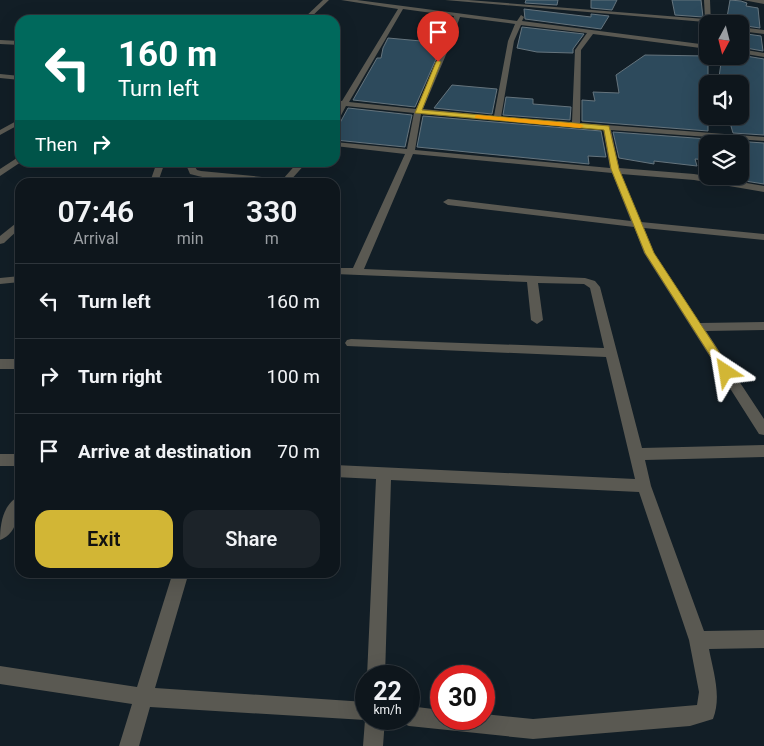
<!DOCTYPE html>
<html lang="en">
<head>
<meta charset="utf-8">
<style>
	:root { --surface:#0e161c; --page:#1c2329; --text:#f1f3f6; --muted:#9b9fa3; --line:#2e353b; --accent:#d2b635 }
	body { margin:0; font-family:Roboto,sans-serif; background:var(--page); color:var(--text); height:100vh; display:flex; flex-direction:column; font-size:19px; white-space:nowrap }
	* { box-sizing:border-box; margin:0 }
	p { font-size:16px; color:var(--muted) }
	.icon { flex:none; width:28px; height:28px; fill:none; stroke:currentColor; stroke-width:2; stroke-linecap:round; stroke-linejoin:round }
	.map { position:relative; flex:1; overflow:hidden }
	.side { position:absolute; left:15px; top:178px; width:325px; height:400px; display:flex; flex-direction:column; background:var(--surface); border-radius:15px; box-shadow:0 5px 20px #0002,0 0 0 1px var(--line) }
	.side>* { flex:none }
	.top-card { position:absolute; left:15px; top:15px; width:325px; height:152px; border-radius:15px; box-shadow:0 5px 20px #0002,0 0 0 1px var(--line); background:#00695c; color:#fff; overflow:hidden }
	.needle { width:32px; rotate:187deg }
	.buttons { position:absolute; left:699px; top:15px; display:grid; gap:10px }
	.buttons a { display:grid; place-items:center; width:50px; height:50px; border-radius:10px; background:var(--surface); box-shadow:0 5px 20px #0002,0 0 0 1px var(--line); font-size:25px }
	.speed { position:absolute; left:355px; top:665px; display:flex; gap:10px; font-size:25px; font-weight:700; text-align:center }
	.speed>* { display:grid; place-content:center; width:65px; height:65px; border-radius:50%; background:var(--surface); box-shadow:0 5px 20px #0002,0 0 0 1px var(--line); line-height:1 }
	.speed small { font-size:12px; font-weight:400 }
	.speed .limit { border:8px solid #d22; background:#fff; color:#111 }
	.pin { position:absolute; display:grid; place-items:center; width:42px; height:42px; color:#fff; margin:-51px -21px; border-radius:50% 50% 50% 0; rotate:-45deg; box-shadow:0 0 5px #0007 }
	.pin .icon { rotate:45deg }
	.me { position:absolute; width:55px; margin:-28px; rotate:327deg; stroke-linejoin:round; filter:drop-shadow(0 0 4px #0008) }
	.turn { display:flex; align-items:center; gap:18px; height:105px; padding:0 20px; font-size:22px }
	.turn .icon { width:65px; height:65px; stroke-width:2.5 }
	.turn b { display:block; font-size:35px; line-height:42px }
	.then { display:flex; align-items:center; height:48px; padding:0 20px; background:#0003; gap:10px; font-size:19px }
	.eta { display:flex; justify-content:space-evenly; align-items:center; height:85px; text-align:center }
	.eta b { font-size:30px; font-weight:600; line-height:35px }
	.cta { display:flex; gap:10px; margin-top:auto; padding:10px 20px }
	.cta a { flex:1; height:58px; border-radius:15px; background:var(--accent); color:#111; font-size:20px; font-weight:600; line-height:58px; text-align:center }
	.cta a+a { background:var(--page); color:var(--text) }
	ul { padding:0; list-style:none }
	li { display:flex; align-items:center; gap:15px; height:75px; padding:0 20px; border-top:1px solid var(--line) }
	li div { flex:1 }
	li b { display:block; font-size:19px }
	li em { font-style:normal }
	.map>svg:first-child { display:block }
</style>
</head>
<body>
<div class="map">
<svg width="764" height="746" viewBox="0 0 764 746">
	<rect width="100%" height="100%" fill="#121e26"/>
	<g fill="#2d4a5c" stroke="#65747d">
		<polygon points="526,0 558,0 557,5 525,3"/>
		<polygon points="591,0 617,0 612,10 591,8"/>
		<polygon points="672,0 701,0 703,17 675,15"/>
		<polygon points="730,0 741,1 747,3 746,6 758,8 760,28 726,23"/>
		<polygon points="524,9 591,17 591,14 609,16 601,29 525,19"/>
		<polygon points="522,27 584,34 573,49 573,53 537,52 517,48"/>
		<polygon points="740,33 761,36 763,51 740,47"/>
		<polygon points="388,38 443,43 415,107 353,100 377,58 381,58 383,48"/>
		<polygon points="645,55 708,56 708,131 582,121 582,100 595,101 593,92 619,93 616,75"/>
		<polygon points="740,55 764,59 764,135 733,133 728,116 740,116 740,84 718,84 722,56"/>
		<polygon points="452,85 497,89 492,114 434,108"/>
		<polygon points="506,97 533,99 533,104 571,107 570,120 503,115"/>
		<polygon points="348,108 412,115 405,147 335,140 335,132"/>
		<polygon points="423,116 601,131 606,157 588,156 589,164 417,147"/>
		<polygon points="613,132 708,139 708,160 695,159 697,166 654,161 654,164 619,158"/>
		<polygon points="735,141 764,143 764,184 745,181 740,160 740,144 736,144"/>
	</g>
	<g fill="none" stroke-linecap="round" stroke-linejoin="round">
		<g fill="#5a5952" fill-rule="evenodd">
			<polygon points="323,0 329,0 308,20 302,20"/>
			<path d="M341 0H357L517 21 521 15 524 17 522 21 708 45V49L593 34 581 50 580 123 764 137V141L611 130 619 168 694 174 764 186V192L694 180 621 174 641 222 764 234V240L644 228 654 253 700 323 764 322V330L706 331 764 419V435L759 434 644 253 634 227 448 205 443 202 448 199 631 221 612 173 413 154 364 269 585 278 595 281 600 287 642 448 764 445V457L645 460 651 486 704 631 764 630V648L709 649C713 671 722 696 713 719L690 726 533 739 409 726 402 723 401 719H409V706L441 710V719H484V714L533 719 697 705 699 692 689 640 639 492 391 480 385 676H367L376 479 335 477V465L635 479 606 357 347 346 345 343 347 340 351 339 604 348 590 288 584 284 538 283 543 320 537 324 531 320 527 282 335 274V268H353L405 154 335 146V142L407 149 414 113 346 106 338 121H335V113L339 106 335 105V101H342L398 9ZM403 9 454 16 442 50 416 109 349 102ZM460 17 515 24 508 41 494 116 423 109 448 50ZM521 25 587 33 575 50 572 122 501 117 514 41ZM421 114 603 129 610 168 415 150Z"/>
			<polygon points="445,0 468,0 705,19 704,0 710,0 711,24 708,24 708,26 705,22"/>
			<polygon points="743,0 764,0 764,4"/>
			<polygon points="740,27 764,30 764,34 740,31"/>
			<polygon points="0,40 20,41 20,45 0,44"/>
			<polygon points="740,49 764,53 764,57 740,53"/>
			<polygon points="0,74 20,76 20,80 0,78"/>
			<polygon points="20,119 20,124 0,135 0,130"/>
			<polygon points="20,156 21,162 0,176 0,169"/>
			<polygon points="157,162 165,162 158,182 150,182"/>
			<path d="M190 162H199L195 167 197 170 201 171 283 179 298 162H307L289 182C257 182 221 183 190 174L187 167Z"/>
			<polygon points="20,220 20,228 4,243 0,244 0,236"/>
			<polygon points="20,276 20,282 0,284 0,278"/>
			<rect x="0" y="359" width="20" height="10"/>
			<rect x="0" y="454" width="20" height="12"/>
			<path d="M20 496C20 512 17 534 0 540 0 524 3 503 20 496Z"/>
			<polygon points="173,572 189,572 155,688 366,702 366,719 385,719 383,746 363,746 365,720 150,707 139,746 119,746 132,704 0,684 0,666 137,687"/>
		</g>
	</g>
	<polygon fill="#d2b635" stroke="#887622" points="438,60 441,62 422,110 609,126 619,169 654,253 730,369 732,372 730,374 722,374 645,253 611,169 604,130 415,113 436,62"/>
	<polygon fill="#f59e0b" points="477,115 580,124 584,126 580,128 475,118 475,116"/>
</svg>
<div class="buttons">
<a><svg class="needle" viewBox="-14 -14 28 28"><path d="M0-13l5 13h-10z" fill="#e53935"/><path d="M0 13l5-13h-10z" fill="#9b9fa3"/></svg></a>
<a><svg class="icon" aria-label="sound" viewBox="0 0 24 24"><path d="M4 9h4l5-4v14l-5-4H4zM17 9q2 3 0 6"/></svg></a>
<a><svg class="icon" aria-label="layers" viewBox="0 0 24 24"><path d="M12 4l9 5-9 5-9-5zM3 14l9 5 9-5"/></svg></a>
</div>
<div class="speed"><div>22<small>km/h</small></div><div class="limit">30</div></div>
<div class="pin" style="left:438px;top:62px;background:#d93025"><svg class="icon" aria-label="arrive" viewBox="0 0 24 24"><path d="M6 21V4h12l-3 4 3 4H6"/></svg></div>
<svg class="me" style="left:726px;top:372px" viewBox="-20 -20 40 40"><path d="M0-17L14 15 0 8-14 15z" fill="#d2b635" stroke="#fff" stroke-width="4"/></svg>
<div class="top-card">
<div class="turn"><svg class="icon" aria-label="left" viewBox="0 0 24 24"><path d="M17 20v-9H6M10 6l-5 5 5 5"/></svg><div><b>160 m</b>Turn left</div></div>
<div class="then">Then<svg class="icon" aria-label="right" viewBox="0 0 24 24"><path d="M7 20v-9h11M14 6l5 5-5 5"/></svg></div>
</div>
<section class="side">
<div class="eta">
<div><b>07:46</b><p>Arrival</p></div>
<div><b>1</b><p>min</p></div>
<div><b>330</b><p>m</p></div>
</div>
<ul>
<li><svg class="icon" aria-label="left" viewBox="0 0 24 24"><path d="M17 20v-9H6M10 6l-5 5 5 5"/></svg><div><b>Turn left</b></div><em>160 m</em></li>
<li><svg class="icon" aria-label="right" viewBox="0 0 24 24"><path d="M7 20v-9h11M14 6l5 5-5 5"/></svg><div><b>Turn right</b></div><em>100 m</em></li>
<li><svg class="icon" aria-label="arrive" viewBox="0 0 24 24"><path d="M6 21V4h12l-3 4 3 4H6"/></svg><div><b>Arrive at destination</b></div><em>70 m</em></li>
</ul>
<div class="cta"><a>Exit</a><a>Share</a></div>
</section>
</div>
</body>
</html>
